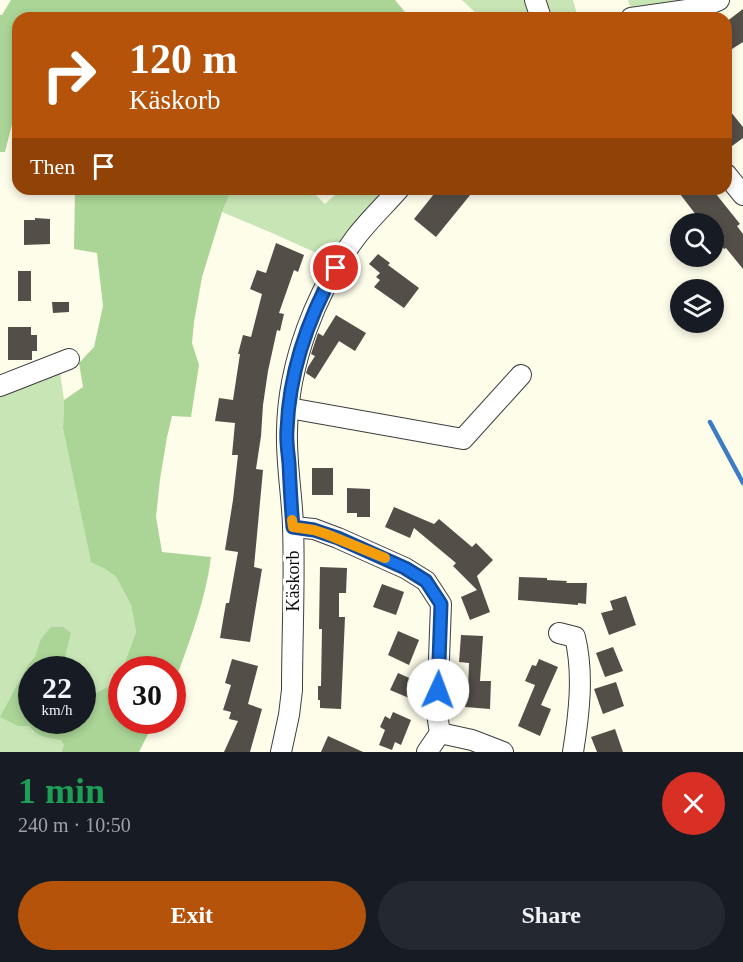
<!DOCTYPE html>
<html lang="en">
<head>
<meta charset="utf-8">
<style>
	:root { --surface:#171b24; --page:#242831; --text:#f1f3f6; --muted:#9ea1a6; --accent:#b45309 }
	body { margin:0; font-family:Georgia,serif; background:var(--page); color:var(--text); height:100vh; display:flex; flex-direction:column; font-size:22px; white-space:nowrap }
	* { box-sizing:border-box; margin:0 }
	p { font-size:20px; color:var(--muted) }
	.icon { flex:none; width:33px; height:33px; fill:none; stroke:currentColor; stroke-width:2; stroke-linecap:round; stroke-linejoin:round }
	.map { position:relative; height:752px; overflow:hidden }
	.drawer { display:flex; flex-direction:column; background:var(--surface); flex:1 }
	.drawer>* { flex:none }
	.hud { position:absolute; left:12px; top:12px; width:720px; height:183px; border-radius:18px; box-shadow:0 3px 9px #0003; background:#b45309; color:#fff; overflow:hidden }
	.fabs { position:absolute; left:670px; top:213px; display:grid; gap:12px }
	.fabs a { display:grid; place-items:center; width:54px; height:54px; border-radius:50%; background:var(--surface); box-shadow:0 3px 9px #0003; font-size:30px }
	.speed { position:absolute; left:18px; top:656px; display:flex; gap:12px; font-size:30px; font-weight:700; text-align:center }
	.speed>* { display:grid; place-content:center; width:78px; height:78px; border-radius:50%; background:var(--surface); box-shadow:0 3px 9px #0003; line-height:1 }
	.speed small { font-size:15px; font-weight:400 }
	.speed .limit { border:9px solid #d22; background:#fff; color:#111 }
	.pin { position:absolute; display:grid; place-items:center; width:51px; height:51px; color:#fff; margin:-26px; border:3px solid #fff; border-radius:50%; box-shadow:0 2px 6px #0007 }
	.me { position:absolute; width:66px; margin:-33px; rotate:2deg; stroke-linejoin:round; filter:drop-shadow(0 0 4px #0008) }
	.turn { display:flex; align-items:center; gap:21px; height:126px; padding:0 18px; font-size:27px }
	.turn .icon { width:78px; height:78px; stroke-width:2.5 }
	.turn b { display:block; font-size:42px; line-height:51px }
	.then { display:flex; align-items:center; height:57px; padding:0 18px; background:#0003; gap:12px; font-size:22px }
	.round { display:grid; place-items:center; flex:none; width:63px; height:63px; border-radius:32px; background:var(--page) }
	.summary { display:flex; align-items:center; justify-content:space-between; height:102px; padding:0 18px }
	h1 { font-size:36px; font-weight:800; line-height:45px; color:#1e9e55 }
	.action { display:flex; gap:12px; margin-top:auto; padding:12px 18px }
	.action a { flex:1; height:69px; border-radius:36px; background:var(--accent); color:#fff; font-size:24px; font-weight:800; line-height:69px; text-align:center }
	.action a+a { background:var(--page); color:var(--text) }
	.map>svg:first-child { display:block }
</style>
</head>
<body>
<div class="map">
<svg width="743" height="752" viewBox="0 0 743 752">
	<rect width="100%" height="100%" fill="#fefdea"/>
	<g fill="#c8e5b6">
		<polygon points="462,0 573,0 578,18 481,18"/>
		<polygon points="628,0 681,0 683,5 632,12"/>
		<polygon points="232,189 258,189 261,191 269,189 310,189 325,204 341,189 391,189 332,260 272,233 222,212"/>
		<polygon points="60,372 64,400 63,429 91,561 105,569 116,577 131,605 136,632 125,662 111,685 83,700 82,669 32,669 29,726 33,732 69,737 68,752 0,752 0,394"/>
	</g>
	<g fill="#aad597">
		<polygon points="11,0 395,0 405,12 398,18 18,18 18,119 13,120 5,152 0,152 0,15 2,15"/>
		<path d="M75 189H232L222 212 202 277 194 322 192 343 199 365 191 417 172 416 167 437 160 479 156 517 162 552 211 557C206 598 191 637 177 676L173 685 172 669H122V720H155L139 752H62L64 745 61 740C49 738 36 737 29 726H18L0 717 28 665 35 657 41 639 51 627H63L71 633 62 669H32V720H82L83 700 111 685 125 662 136 632 131 605 116 577 105 569 91 562 63 429 64 400 83 387 79 363 94 347 103 306 97 253 74 249Z"/>
	</g>
	<g fill="none" stroke-linecap="round" stroke-linejoin="round">
		<polyline stroke="#3d7cc5" stroke-width="4.5" points="710,422 743,483"/>
	</g>
	<g fill="#534e48">
		<polygon points="743,9 743,42 732,49 726,41 726,22"/>
		<polygon points="726,106 743,127 743,138 732,146 726,139"/>
		<polygon points="438,189 475,189 436,237 414,219"/>
		<polygon points="686,189 712,189 740,224 737,226 743,234 743,269 726,248 724,249 714,236 714,224 703,224 680,194"/>
		<polygon points="35,218 50,219 50,244 24,245 24,220 35,220"/>
		<polygon points="276,243 304,255 298,272 294,270 279,313 284,314 280,331 277,330 268,371 263,405 261,436 256,469 263,470 254,567 262,569 250,642 220,638 226,603 229,603 238,552 225,550 233,500 238,455 232,455 235,423 215,421 219,398 233,400 240,354 238,354 243,335 251,337 262,294 250,289 257,270 266,273"/>
		<polygon points="378,254 390,263 388,265 419,288 404,308 374,287 380,280 376,277 380,273 369,264"/>
		<rect x="18" y="271" width="13" height="30"/>
		<polygon points="52,302 69,302 69,312 53,313"/>
		<polygon points="336,315 366,333 355,351 339,341 315,379 306,373 308,367 315,356 311,354 318,333 323,336"/>
		<polygon points="8,327 31,327 31,335 37,335 37,351 32,351 32,360 8,360"/>
		<rect x="312" y="468" width="21" height="27"/>
		<polygon points="347,488 370,489 370,517 357,517 357,513 347,513"/>
		<polygon points="394,507 434,524 439,519 472,547 476,543 493,560 477,576 490,612 470,620 461,597 477,590 453,566 456,563 414,528 410,538 385,527"/>
		<polygon points="320,567 347,568 346,593 339,593 339,617 345,617 341,709 320,708 320,700 318,700 318,686 321,686 322,629 319,629"/>
		<polygon points="519,577 547,578 547,580 567,581 566,583 587,583 586,604 578,603 578,605 518,600"/>
		<polygon points="382,584 404,592 396,615 373,607"/>
		<polygon points="626,596 636,625 609,635 601,613 613,610 610,601"/>
		<polygon points="398,631 419,640 409,665 388,655"/>
		<polygon points="461,635 483,636 480,681 491,681 490,709 465,707 466,691 468,691 469,663 459,662"/>
		<polygon points="613,647 623,671 605,677 596,653"/>
		<polygon points="232,659 258,666 248,704 262,709 250,752 224,752 238,721 229,719 231,712 223,710 231,685 225,683"/>
		<polygon points="539,659 558,667 541,705 551,709 540,736 518,726 535,685 525,681 532,665 536,666"/>
		<polygon points="398,673 416,681 409,698 390,690"/>
		<polygon points="616,682 624,706 603,714 594,689"/>
		<polygon points="393,712 411,720 401,745 395,742 392,750 379,745 385,730 380,727 385,716 390,719"/>
		<polygon points="615,729 623,752 597,752 591,737"/>
		<polygon points="328,736 363,752 321,752"/>
	</g>
	<g fill="none" stroke-linecap="round" stroke-linejoin="round">
		<defs>
			<g id="minor">
				<polyline points="535,0 541,18"/>
				<polyline points="631,18 700,8 719,0"/>
				<polyline points="726,174 743,195"/>
				<polyline points="0,386 69,359"/>
				<polyline points="289,408 463,439 521,375"/>
				<polyline points="293,527 314,529 338,538 405,568 426,581 441,604 437,714 440,733 472,740 503,752"/>
				<path d="M559 633 575 637C584 674 579 715 573 752"/>
				<path d="M281 752 289 715 292 690C292 636 295 581 293 526 292 495 286 462 287 431 288 363 316 291 356 237 369 220 385 205 399 189"/>
				<polyline points="427,752 440,733"/>
			</g>
		</defs>
		<use href="#minor" stroke="#3e3e3e" stroke-width="22"/>
		<use href="#minor" stroke="#fff" stroke-width="20"/>
	</g>
	<g fill="none" stroke-linecap="round" stroke-linejoin="round">
		<defs>
			<path id="route" d="M336 268C308 318 289 373 287 430 286 441 288 452 289 463 290 484 291 506 293 527L314 530 338 538 405 568 426 581 441 604 438 690"/>
		</defs>
		<use href="#route" stroke="#114b97" stroke-width="15"/>
		<use href="#route" stroke="#1a73e8" stroke-width="10"/>
		<polyline stroke="#f59e0b" stroke-width="10" points="292,520 293,527 314,530 326,534 385,558"/>
	</g>
	<g text-anchor="middle" stroke-width="6" stroke-linejoin="round" paint-order="stroke">
		<g font-size="18" fill="#0b0b0b" stroke="#fff">
			<text transform="translate(293 581) rotate(-90)" y="6">Käskorb</text>
		</g>
	</g>
</svg>
<div class="fabs">
<a><svg class="icon" aria-label="search" viewBox="0 0 24 24"><circle cx="10" cy="10" r="6"/><path d="M15 15l6 6"/></svg></a>
<a><svg class="icon" aria-label="layers" viewBox="0 0 24 24"><path d="M12 4l9 5-9 5-9-5zM3 14l9 5 9-5"/></svg></a>
</div>
<div class="speed"><div>22<small>km/h</small></div><div class="limit">30</div></div>
<div class="pin" style="left:336px;top:268px;background:#d93025"><svg class="icon" aria-label="arrive" viewBox="0 0 24 24"><path d="M6 21V4h12l-3 4 3 4H6"/></svg></div>
<svg class="me" style="left:438px;top:690px" viewBox="-20 -20 40 40"><circle r="19" fill="#fff"/><path d="M0-13L10 11 0 6-10 11z" fill="#1a73e8"/></svg>
<div class="hud">
<div class="turn"><svg class="icon" aria-label="right" viewBox="0 0 24 24"><path d="M7 20v-9h11M14 6l5 5-5 5"/></svg><div><b>120 m</b>Käskorb</div></div>
<div class="then">Then<svg class="icon" aria-label="arrive" viewBox="0 0 24 24"><path d="M6 21V4h12l-3 4 3 4H6"/></svg></div>
</div>
</div>
<section class="drawer">
<div class="summary"><div><h1>1 min</h1><p>240 m · 10:50</p></div><a class="round" style="background:#d93025;color:#fff"><svg class="icon" aria-label="close" viewBox="0 0 24 24"><path d="M6 6l12 12M18 6L6 18"/></svg></a></div>
<div class="action"><a>Exit</a><a>Share</a></div>
</section>
</body>
</html>
